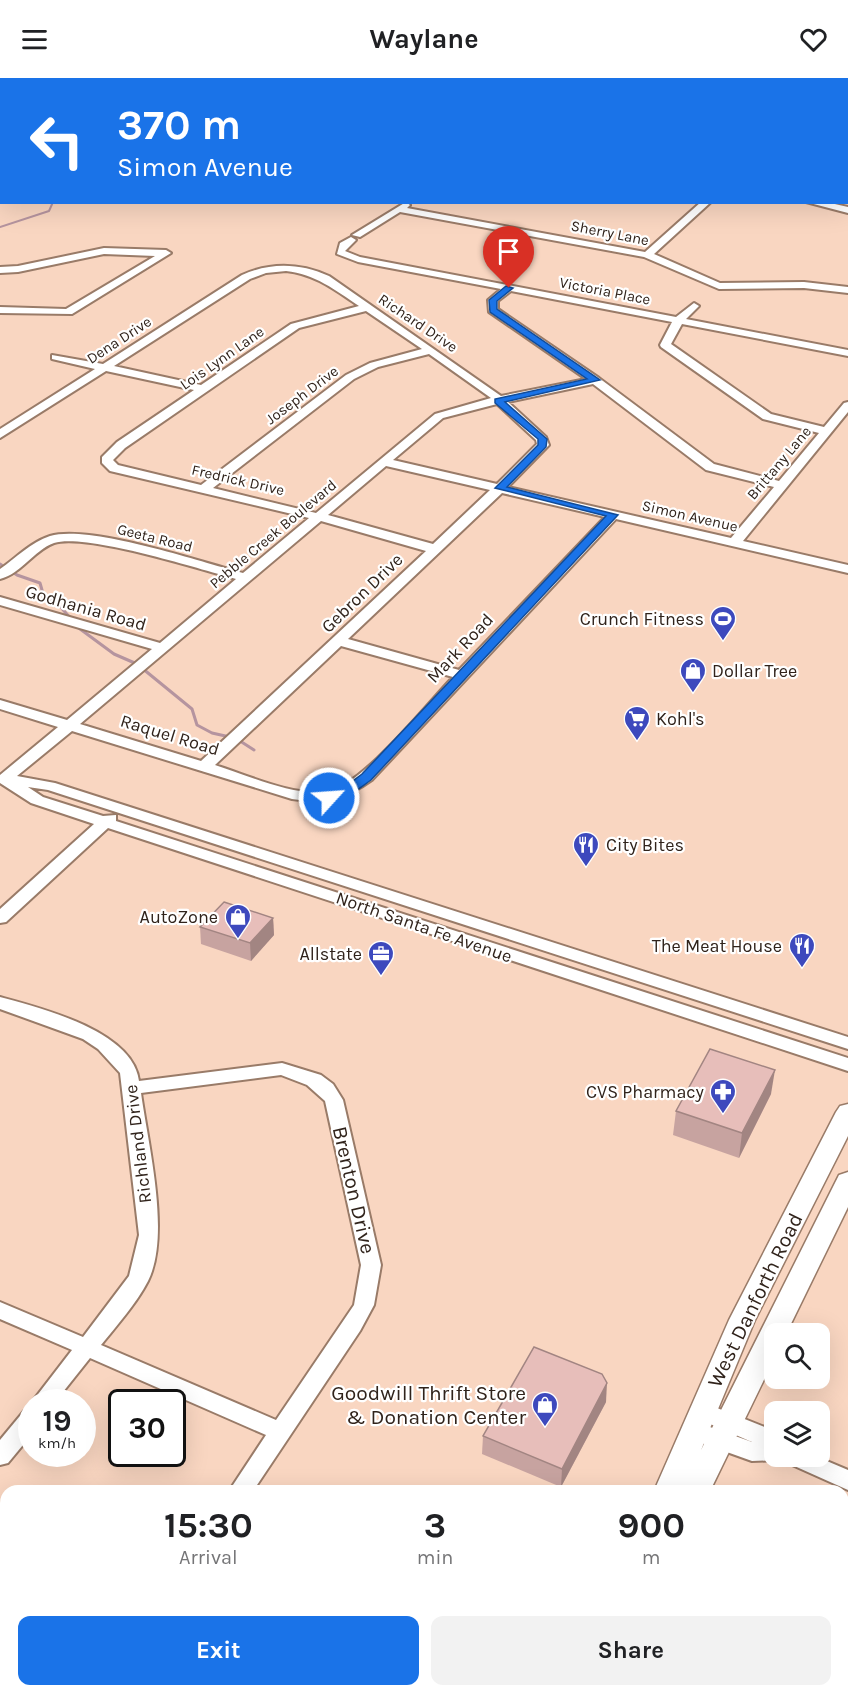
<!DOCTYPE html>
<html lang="en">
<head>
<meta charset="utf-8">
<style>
	:root { --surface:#fff; --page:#f2f2f2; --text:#202124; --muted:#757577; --accent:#1a73e8 }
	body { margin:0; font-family:Karla,sans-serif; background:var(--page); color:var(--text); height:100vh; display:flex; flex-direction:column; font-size:22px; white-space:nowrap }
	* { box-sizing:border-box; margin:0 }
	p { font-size:20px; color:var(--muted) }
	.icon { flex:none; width:33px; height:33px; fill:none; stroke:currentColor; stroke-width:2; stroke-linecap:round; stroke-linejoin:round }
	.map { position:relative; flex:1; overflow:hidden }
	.sheet { position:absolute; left:0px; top:1407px; width:849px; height:212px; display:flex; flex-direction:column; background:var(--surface); border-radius:18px 18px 0 0; box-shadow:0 6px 24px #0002 }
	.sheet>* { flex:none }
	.banner { position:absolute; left:0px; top:0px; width:849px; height:126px; box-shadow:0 6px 24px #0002; background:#1a73e8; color:#fff; overflow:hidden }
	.controls { position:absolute; left:764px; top:1245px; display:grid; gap:12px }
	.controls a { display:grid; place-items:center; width:66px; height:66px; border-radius:12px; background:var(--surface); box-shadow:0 6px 24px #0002; font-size:30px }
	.speed { position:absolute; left:18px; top:1311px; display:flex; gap:12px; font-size:30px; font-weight:700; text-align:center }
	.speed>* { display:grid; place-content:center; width:78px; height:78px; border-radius:50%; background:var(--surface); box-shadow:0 6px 24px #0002; line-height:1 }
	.speed small { font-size:15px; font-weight:400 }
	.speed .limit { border:3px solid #111; border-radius:9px; background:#fff; color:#111 }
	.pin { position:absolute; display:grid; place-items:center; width:51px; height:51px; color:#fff; margin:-62px -26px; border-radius:50% 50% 50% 0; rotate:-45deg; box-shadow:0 0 6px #0007 }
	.pin .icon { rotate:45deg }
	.me { position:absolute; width:66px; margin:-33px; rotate:64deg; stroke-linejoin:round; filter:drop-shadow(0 0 4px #0008) }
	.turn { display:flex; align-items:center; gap:21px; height:126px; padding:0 18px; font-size:27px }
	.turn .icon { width:78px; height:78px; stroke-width:2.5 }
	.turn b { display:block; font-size:42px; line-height:51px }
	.eta { display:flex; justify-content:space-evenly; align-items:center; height:102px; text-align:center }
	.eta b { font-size:36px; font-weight:700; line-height:42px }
	.primary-button { display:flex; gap:12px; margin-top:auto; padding:12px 18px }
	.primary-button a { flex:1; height:69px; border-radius:12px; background:var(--accent); color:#fff; font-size:24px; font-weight:700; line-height:69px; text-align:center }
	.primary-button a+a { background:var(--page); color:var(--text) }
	header { display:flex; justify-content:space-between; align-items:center; height:78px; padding:0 18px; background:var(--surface); font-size:27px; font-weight:700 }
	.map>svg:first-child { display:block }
</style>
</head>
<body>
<header><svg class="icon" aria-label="menu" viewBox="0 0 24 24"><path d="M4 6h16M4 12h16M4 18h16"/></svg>Waylane<svg class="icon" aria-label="heart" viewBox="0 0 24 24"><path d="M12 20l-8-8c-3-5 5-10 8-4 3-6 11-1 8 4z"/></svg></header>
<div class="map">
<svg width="848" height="1618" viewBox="0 0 848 1618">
	<rect width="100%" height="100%" fill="#f9d6c1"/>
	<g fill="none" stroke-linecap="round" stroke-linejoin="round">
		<polyline stroke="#b5949f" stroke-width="2" points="0,149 49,133 53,124"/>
		<g stroke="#b5949f" stroke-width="3">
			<polyline points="0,486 17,497 40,505 44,519 58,526 72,542"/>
			<polyline points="76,548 114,576 137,586 192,631 197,647 212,655 230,659"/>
			<polyline points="237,661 254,672"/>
		</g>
		<defs>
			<g id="minor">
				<polygon points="41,0 49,0 39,2"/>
				<polygon points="146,0 173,0 175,2 147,2"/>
				<polygon points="252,0 267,0 250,2"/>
				<polygon points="436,0 452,0 454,2 437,2"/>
				<polygon points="685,0 707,0 683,2"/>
				<rect x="786" y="0" width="8" height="2"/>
				<polygon points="0,46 2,46 0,53"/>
				<polygon points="406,124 410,127 407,130 645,174 701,124 711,124 654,176 720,205 804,204 848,209 848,215 804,210 719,211 644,179 400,134 360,159 352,157"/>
				<polygon points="806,124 826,124 848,129 848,135"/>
				<path d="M351 159 356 162 345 173 360 179 676 239 694 225 699 228 686 241 848 272V278L682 246 671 266 771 336 824 349 844 325 848 324V334L743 463 848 487V495L616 441 372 702C346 721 324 726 292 721L72 653 17 698 55 705 848 959V971L48 712 28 709 43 719 103 738 116 737V743L848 980V993L108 750 6 844 0 845V831L94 746 31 725 0 705V697L58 649 0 631V622L67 642 152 571 0 527V519L160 565 236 501C199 491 86 455 54 465 34 472 21 496 0 501V491C16 480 31 464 50 458 89 446 201 484 243 495L309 440 110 393 102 385V379L117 364 194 312 106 293 0 360V351L95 291 52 281V277L103 286 242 197C271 184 300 185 329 198L501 318 586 301 489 234 488 222 501 211 358 184 337 176 340 165ZM286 193C315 196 335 212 359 228L291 246 201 307 114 288 250 201 266 195ZM511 213 672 244 660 267 661 269 763 341 819 355 779 403 714 386 599 300 498 231V223ZM366 233 422 271 370 285 346 297 201 407 118 387 113 382 125 370 299 250ZM429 276 491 320 435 336 316 435 213 410 354 301 378 289ZM593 306 706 392 774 409 731 460 508 409 549 367 546 359 508 324ZM497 326 536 362 537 366 497 406 393 382 443 340ZM386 388 490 412 433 466 328 437ZM502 415 605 439 459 592 348 561ZM321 443 426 473 201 683 80 646ZM341 568 453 599C427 626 360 711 325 714 292 718 247 697 215 687Z"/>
				<polygon points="104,170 166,172 171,175 72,236 0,235 0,229 66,231 155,178 104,176 18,194 0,195 0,189 18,188"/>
				<path d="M0 919C41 930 133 953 139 1003L282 985 321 997 333 1006 343 1022 381 1187 374 1227 360 1253 253 1413H229L266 1357 90 1280 55 1324H32L72 1272 0 1241V1224L83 1259 129 1198 139 1157 120 995 98 971 83 961 0 931ZM281 997 307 1007 325 1023 361 1187 354 1227 276 1342 101 1267C118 1246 136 1226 148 1203 171 1157 148 1066 141 1015Z"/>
				<polygon points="702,1324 767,1350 774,1356 774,1378 815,1378 848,1392 848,1412 781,1382 752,1383 685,1359 682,1352 685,1345 693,1343 752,1364 694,1339 691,1333 694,1327"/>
				<polygon points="32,1330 32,1356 8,1385 0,1387 0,1362 24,1333"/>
				<polygon points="93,1612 119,1612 117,1618 90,1618"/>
				<polygon points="785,1612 820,1612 823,1618 787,1618"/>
			</g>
			<g id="major">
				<polygon points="848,1026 848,1058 755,1242 701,1372 836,1103 839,1097 848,1094 848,1129 786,1256 774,1256 774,1281 710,1413 654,1413 729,1242 836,1034 840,1028"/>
				<polygon points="571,1612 603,1612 601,1618 569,1618"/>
			</g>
		</defs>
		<use href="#minor" stroke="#997b68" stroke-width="4"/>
		<use href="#major" stroke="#997b68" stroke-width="3"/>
		<use href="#minor" fill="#fff" fill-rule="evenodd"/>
		<use href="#major" fill="#fff" fill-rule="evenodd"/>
	</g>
	<g fill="#c7a3a0">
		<polygon points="273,840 274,857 251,883 201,866 200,849"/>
		<polygon points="771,1016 739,1080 673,1057 676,1033"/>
		<polygon points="606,1324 561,1409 482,1376 483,1358"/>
	</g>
	<g fill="#a28582">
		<polygon points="273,840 274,857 251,883 250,865"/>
		<polygon points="775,992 771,1016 739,1080 742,1055"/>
		<polygon points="607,1305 606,1324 561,1409 562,1391"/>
	</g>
	<g fill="#e7beba" stroke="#a28582" stroke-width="1.5">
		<polygon points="224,824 273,840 250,865 200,849"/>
		<polygon points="710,971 775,992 742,1055 676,1033"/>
		<polygon points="534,1269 602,1296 607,1305 562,1391 483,1358"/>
	</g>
	<path fill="#1a73e8" stroke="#114b97" stroke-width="1.5" d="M506 208 513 210 497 223V231L600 302 505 324 547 361 546 369 507 409 618 437 371 702C358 711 341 726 324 723V718L342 711 362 696 606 438 495 410 538 367V361L495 325V321L587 301 490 234 489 222Z"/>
	<defs>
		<symbol id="stadium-pin" viewBox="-11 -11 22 30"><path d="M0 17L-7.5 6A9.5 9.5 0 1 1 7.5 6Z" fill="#3d49bd" stroke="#fff"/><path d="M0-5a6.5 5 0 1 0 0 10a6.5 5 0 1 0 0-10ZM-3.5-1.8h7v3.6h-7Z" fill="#fff"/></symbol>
		<symbol id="shop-pin" viewBox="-11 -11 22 30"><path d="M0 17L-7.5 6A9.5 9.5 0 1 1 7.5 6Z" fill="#3d49bd" stroke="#fff"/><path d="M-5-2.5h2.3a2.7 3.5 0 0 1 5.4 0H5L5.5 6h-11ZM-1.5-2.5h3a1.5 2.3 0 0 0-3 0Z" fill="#fff"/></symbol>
		<symbol id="supermarket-pin" viewBox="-11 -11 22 30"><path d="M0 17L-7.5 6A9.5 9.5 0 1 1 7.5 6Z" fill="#3d49bd" stroke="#fff"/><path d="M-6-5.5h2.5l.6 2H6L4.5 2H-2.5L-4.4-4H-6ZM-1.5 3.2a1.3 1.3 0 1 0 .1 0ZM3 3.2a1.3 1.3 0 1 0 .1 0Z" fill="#fff"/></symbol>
		<symbol id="restaurant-pin" viewBox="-11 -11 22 30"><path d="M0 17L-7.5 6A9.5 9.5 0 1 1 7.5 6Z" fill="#3d49bd" stroke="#fff"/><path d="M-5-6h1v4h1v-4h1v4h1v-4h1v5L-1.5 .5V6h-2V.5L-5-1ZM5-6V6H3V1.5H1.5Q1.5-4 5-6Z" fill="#fff"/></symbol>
		<symbol id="office-pin" viewBox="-11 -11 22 30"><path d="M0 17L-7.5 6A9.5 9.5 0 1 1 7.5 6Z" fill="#3d49bd" stroke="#fff"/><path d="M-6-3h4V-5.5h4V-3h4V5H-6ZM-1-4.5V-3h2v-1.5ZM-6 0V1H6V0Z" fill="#fff"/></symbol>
		<symbol id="pharmacy-pin" viewBox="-11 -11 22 30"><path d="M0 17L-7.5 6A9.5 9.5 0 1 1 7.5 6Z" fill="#3d49bd" stroke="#fff"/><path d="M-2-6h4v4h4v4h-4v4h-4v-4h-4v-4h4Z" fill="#fff"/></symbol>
	</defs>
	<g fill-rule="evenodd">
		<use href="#stadium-pin" x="708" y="526" width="30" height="40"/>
		<use href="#shop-pin" x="678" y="578" width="30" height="40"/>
		<use href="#supermarket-pin" x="622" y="626" width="30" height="40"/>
		<use href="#restaurant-pin" x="571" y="752" width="30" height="40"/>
		<use href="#shop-pin" x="223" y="824" width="30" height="40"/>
		<use href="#restaurant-pin" x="787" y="853" width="30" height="40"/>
		<use href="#office-pin" x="366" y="861" width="30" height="40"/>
		<use href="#pharmacy-pin" x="708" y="999" width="30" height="40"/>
		<use href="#shop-pin" x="530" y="1312" width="30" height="40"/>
	</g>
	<g text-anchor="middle" stroke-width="4.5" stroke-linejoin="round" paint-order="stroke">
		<g font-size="15" fill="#30231b" stroke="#fff">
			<text transform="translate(610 155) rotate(11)" y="5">Sherry Lane</text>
			<text transform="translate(605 213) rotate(11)" y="5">Victoria Place</text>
			<text transform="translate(418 245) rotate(34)" y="5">Richard Drive</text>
			<text transform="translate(119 262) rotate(-33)" y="5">Dena Drive</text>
			<text transform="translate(222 280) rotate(-35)" y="5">Lois Lynn Lane</text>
			<text transform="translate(302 317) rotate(-37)" y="5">Joseph Drive</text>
			<text transform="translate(779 385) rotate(-50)" y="5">Brittany Lane</text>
			<text transform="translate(238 402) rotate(13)" y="5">Fredrick Drive</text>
			<text transform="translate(690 438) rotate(13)" y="5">Simon Avenue</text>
			<text transform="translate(273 456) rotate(-40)" y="5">Pebble Creek Boulevard</text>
			<text transform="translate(155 460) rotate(14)" y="5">Geeta Road</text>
		</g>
		<g font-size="18" fill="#30231b" stroke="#fff">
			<text transform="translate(362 515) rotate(-44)" y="6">Gebron Drive</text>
			<text transform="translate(86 530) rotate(16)" y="6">Godhania Road</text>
			<text transform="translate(460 570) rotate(-47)" y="6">Mark Road</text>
			<text transform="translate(170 657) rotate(17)" y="6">Raquel Road</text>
			<text transform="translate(424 849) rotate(19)" y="6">North Santa Fe Avenue</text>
			<text transform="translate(138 1066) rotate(-97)" y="6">Richland Drive</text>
		</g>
		<g font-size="18" fill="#30231b" stroke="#fff" text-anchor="end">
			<text x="704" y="547">Crunch Fitness</text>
			<text x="712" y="599" text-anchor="start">Dollar Tree</text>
			<text x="656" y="647" text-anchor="start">Kohl's</text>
			<text x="606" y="773" text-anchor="start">City Bites</text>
			<text x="218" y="845">AutoZone</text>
			<text x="782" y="874">The Meat House</text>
			<text x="362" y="882">Allstate</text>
			<text x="704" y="1020">CVS Pharmacy</text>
		</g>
		<g font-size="21" fill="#30231b" stroke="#fff">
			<text transform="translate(354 1112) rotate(77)" y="7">Brenton Drive</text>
			<text transform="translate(755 1222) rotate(-64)" y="7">West Danforth Road</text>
		</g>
		<g font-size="21" fill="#30231b" stroke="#fff" text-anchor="end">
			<text x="526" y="1322">Goodwill Thrift Store<tspan x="526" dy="24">&amp; Donation Center</tspan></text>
		</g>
	</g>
</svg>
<div class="controls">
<a><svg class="icon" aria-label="search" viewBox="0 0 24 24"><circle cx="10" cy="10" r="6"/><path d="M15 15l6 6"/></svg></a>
<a><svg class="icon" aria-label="layers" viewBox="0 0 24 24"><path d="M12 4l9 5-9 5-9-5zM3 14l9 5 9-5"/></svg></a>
</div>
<div class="speed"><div>19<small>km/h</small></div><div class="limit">30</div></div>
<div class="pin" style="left:509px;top:210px;background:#d93025"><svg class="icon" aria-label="arrive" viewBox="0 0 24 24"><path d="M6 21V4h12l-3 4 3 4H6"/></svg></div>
<svg class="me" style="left:329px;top:720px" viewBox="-20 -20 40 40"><circle r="17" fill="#1a73e8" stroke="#fff" stroke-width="3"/><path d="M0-11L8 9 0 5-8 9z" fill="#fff"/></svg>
<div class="banner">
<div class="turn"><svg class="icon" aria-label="left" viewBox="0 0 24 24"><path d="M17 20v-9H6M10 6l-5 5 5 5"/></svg><div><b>370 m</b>Simon Avenue</div></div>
</div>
<section class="sheet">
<div class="eta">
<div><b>15:30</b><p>Arrival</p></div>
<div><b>3</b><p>min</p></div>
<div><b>900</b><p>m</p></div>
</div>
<div class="primary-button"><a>Exit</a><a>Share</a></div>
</section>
</div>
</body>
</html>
